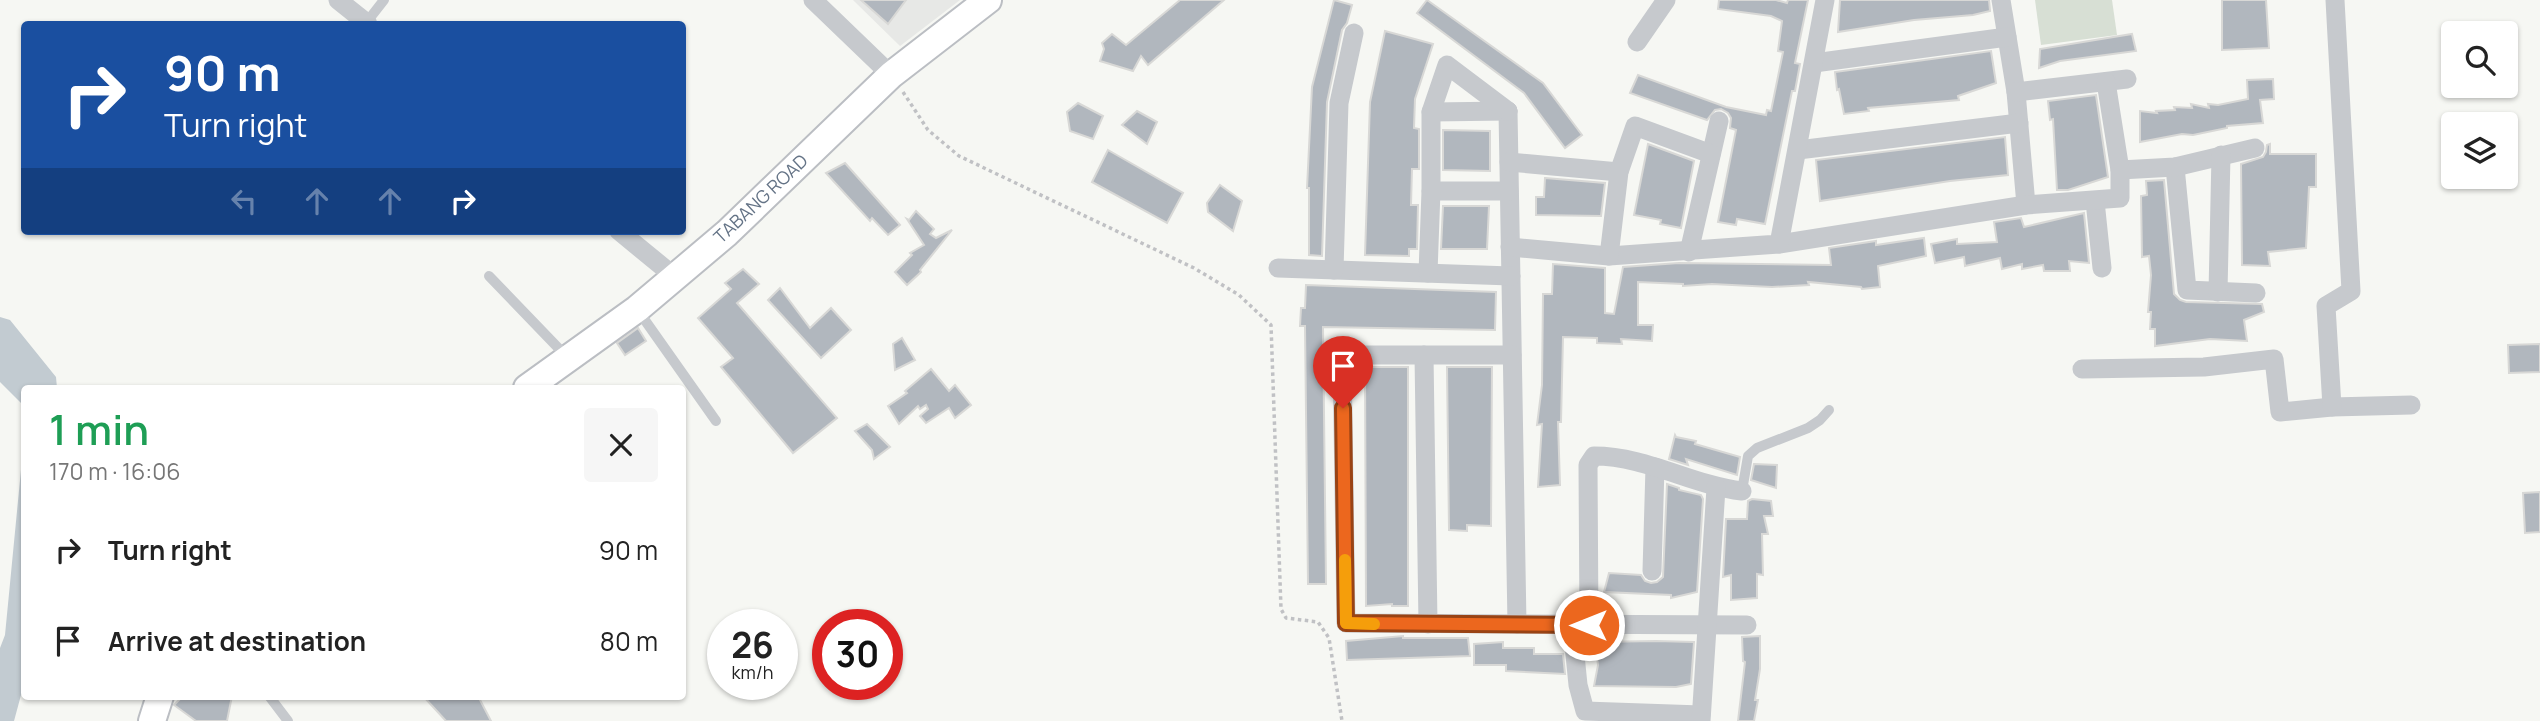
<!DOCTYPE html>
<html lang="en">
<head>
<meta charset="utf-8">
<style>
	:root { --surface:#fff; --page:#f6f6f6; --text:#222; --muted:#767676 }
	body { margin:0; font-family:Manrope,sans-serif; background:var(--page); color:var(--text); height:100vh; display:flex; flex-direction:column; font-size:26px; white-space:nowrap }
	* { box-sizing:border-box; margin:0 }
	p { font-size:23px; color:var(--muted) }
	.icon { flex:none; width:38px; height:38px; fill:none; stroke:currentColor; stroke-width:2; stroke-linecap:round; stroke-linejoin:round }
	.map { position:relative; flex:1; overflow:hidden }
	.details { position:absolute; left:21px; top:385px; width:665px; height:315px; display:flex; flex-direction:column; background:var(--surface); border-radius:7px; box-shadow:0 2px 5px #0004 }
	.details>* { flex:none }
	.banner { position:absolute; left:21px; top:21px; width:665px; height:214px; border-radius:7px; box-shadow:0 2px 5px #0004; background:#1a4fa0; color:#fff; overflow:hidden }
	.buttons { position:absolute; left:2441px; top:21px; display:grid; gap:14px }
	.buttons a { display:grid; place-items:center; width:77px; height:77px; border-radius:7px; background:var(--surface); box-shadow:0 2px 5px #0004; font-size:35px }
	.speed { position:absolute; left:707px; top:609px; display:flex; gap:14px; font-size:35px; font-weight:700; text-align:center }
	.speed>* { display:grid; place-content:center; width:91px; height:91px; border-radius:50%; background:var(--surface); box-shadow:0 2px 5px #0004; line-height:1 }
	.speed small { font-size:18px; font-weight:400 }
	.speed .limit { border:10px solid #d22; background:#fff; color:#111 }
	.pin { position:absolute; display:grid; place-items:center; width:60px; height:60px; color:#fff; margin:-72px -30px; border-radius:50% 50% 50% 0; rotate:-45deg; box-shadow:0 0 7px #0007 }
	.pin .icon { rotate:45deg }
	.me { position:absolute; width:77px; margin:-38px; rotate:270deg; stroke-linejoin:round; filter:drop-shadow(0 0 5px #0008) }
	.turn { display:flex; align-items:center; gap:24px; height:147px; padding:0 28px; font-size:32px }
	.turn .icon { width:91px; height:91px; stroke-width:2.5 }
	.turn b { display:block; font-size:49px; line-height:60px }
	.lanes { display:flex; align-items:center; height:66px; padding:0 28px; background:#0003; justify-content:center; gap:35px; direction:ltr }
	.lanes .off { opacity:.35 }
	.round { display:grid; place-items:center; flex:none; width:74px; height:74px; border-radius:7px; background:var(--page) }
	.overview { display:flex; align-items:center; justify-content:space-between; height:119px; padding:0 28px }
	h1 { font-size:42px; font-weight:600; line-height:52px; color:#1e9e55 }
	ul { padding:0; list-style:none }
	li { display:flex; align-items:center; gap:21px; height:91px; padding:0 28px }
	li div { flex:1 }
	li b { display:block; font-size:26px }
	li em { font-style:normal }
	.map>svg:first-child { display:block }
</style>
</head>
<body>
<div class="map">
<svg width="2540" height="721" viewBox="0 0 2540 721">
	<rect width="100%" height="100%" fill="#f6f7f3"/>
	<polygon fill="#e7e8e6" points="853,0 960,0 900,46"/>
	<polygon fill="#d7dfd4" points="2035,0 2112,0 2117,35 2041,45"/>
	<g fill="#c2cbd1">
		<polygon points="0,317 10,320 56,377 57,388 24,388 24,406 0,382"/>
		<polygon points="24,439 24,684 14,721 0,721 0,648 5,635"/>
	</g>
	<g fill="#b1b7be" stroke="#d8d8d6" stroke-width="2">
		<polygon points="861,0 906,0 888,24"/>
		<polygon points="1180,0 1224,0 1148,65 1141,56 1133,71 1100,61 1104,49 1102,43 1112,34 1126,45"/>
		<polygon points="1334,0 1352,5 1347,23 1342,30 1327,102 1322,256 1309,255 1309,188 1307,188 1312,87"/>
		<polygon points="1427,0 1543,83 1582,135 1565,148 1524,93 1417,13"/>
		<polygon points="1719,0 1776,0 1787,3 1788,0 1808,0 1795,63 1800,64 1795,91 1792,91 1765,224 1737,219 1736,225 1718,222 1736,130 1730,128 1731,118 1728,113 1721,109 1715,110 1707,120 1630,93 1638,75 1726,107 1766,115 1767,110 1771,111 1783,52 1778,51 1782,21 1771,16 1718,9"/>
		<polygon points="1840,0 1989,0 1990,11 1973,15 1914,20 1838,32"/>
		<polygon points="2222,0 2266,0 2269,48 2222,50"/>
		<polygon points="1385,31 1433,44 1415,99 1414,128 1419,129 1419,169 1412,169 1411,205 1418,205 1417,249 1409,249 1409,256 1365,255 1370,102"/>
		<polygon points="2132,34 2136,51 2060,61 2039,68 2040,49"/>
		<polygon points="1991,51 1996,83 1958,96 1959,100 1868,108 1869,111 1844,114 1839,89 1837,90 1835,72"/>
		<polygon points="2273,79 2274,99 2260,100 2263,123 2227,126 2227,128 2193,135 2182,134 2140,142 2140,111 2157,113 2156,111 2175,110 2174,107 2192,108 2191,104 2209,108 2208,104 2218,105 2248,99 2247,80"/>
		<polygon points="2096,95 2108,177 2068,190 2057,190 2053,119 2050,120 2048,101"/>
		<polygon points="1078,103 1103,116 1093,139 1070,131 1067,112"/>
		<polygon points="1137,111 1157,122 1147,144 1122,125"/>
		<polygon points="1443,130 1490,131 1490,171 1443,170"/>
		<polygon points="2005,137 2008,175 1950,181 1820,201 1816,160"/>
		<polygon points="1648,144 1694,161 1681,228 1660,224 1661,220 1634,215"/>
		<polygon points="2270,144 2270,154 2316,154 2316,187 2309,187 2306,248 2268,252 2270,266 2242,265 2241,164 2263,157 2266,152 2267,145"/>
		<polygon points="1108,150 1183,193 1167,223 1092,182"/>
		<polygon points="845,163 900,225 888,235 872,218 870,221 826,173"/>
		<polygon points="1545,178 1605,183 1601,216 1536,215 1536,197 1544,197"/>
		<polygon points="2164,180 2174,294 2180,300 2186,302 2262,304 2264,312 2244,320 2247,341 2210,339 2155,346 2155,329 2150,329 2151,312 2148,312 2151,275 2149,256 2142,257 2141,196 2147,195 2146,181"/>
		<polygon points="1220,185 1242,201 1233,231 1208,212 1207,203"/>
		<polygon points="1443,206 1489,206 1487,249 1441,249"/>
		<polygon points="916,211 934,229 930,234 936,238 952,230 920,270 921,272 907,285 895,272 912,255 910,253 924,245 907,219 909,220"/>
		<polygon points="2084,213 2089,263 2069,261 2070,271 2044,271 2043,265 2022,269 2022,264 2002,269 2000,258 1965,266 1964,257 1935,263 1931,244 1957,239 1957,244 1997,242 1994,222 2021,218 2024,227"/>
		<polygon points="1924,238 1926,256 1878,266 1880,287 1862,289 1861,287 1808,282 1809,285 1772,287 1712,284 1683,286 1683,284 1638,282 1638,325 1653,325 1652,341 1621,339 1622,344 1597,343 1597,338 1563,337 1561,422 1558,422 1560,485 1538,487 1542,424 1537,425 1542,385 1543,294 1552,294 1553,264 1605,268 1605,313 1614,314 1623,267 1679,263 1831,265 1829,248 1876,241 1876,245"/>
		<polygon points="743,269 759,284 737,303 837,418 793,453 721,367 733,358 698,318 731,289 725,283"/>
		<polygon points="1306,285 1496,292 1495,330 1323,327 1326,584 1308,584 1305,326 1300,326 1301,308 1305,308"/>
		<polygon points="780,288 810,328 831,308 851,330 821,358 768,300"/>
		<polygon points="638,328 646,341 625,355 617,343"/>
		<polygon points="902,338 915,360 895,370 893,344"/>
		<polygon points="2540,344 2540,372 2509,373 2508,345"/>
		<polygon points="1365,367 1408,367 1408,606 1392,606 1392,604 1366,606"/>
		<polygon points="1447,367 1492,367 1491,526 1467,525 1467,531 1449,530"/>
		<polygon points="931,369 949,391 955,385 971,405 955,418 949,408 926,423 920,416 928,409 926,405 920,409 918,406 899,424 888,406 907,393 905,391"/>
		<polygon points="867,424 890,447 874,459 872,450 855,431"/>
		<polygon points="1675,435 1676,437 1696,441 1695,444 1740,457 1737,475 1686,459 1688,465 1669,459"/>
		<polygon points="1754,464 1777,465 1776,488 1751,480"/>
		<polygon points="1667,484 1679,488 1679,490 1701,495 1703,499 1697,592 1671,598 1671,595 1604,592 1609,573 1641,575 1645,581 1651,583 1657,582 1663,577"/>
		<polygon points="2540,492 2540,532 2525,533 2523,493"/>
		<polygon points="1752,499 1771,501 1773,516 1764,516 1768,534 1762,534 1763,575 1757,574 1757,598 1731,600 1731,575 1723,577 1726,519 1747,519 1748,501"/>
		<polygon points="1403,636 1403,638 1468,638 1470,656 1347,660 1346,641"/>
		<polygon points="1760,636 1760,669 1755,700 1758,700 1754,721 1738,721 1745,662 1743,661 1742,637"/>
		<polygon points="1656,641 1694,642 1691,684 1676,687 1594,686 1598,665 1595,642"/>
		<polygon points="1503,642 1503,648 1534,648 1534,654 1563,654 1565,674 1506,671 1506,665 1474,665 1474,644"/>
		<polygon points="183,696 232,696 227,721 196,721 174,705"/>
		<polygon points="423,696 478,696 491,721 446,721"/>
	</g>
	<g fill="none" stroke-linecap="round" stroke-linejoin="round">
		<defs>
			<g id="secondary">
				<polyline points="527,388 637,309 727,233 891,75 988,0"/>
				<polyline points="152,721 160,696"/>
			</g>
		</defs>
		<use href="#secondary" stroke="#bbbec3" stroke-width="30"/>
		<polyline stroke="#c0c1c4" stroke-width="3.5" stroke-dasharray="3.5 3.5" stroke-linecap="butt" points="903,92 928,130 959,156 1194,268 1239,295 1271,325 1281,609 1286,618 1318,622 1329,638 1342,721"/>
		<g stroke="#c6c9cd" stroke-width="10">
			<polyline points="366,23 384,0"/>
			<polyline points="489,276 566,356"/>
			<polyline points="637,309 716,421"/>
			<polyline points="1742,491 1748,456 1757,448 1808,428 1820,420 1829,410"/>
			<polyline points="269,696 288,721"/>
		</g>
		<g stroke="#c6c9cd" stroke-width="19">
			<polyline points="338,0 368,24"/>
			<polyline points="813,0 891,75"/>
			<polyline points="2001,0 2016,92 2026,205"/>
			<polyline points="1637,42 1666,0"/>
			<polyline points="1814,63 2007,37"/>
			<polyline points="2016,92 2127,79"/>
			<polyline points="1508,111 1517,624"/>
			<polyline points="1431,112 1508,111"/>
			<polyline points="1798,150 2019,123"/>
			<polyline points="1509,162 1619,172"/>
			<polyline points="2175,167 2187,290 2256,293"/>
			<polyline points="2120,170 2175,167 2255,148"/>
			<polyline points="1431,191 1509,191"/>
			<polyline points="2095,201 2102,268"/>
			<polyline points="619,231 675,277"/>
			<polyline points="1779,244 2026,205 2120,198 2120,170 2106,82"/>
			<polyline points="1510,247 1609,256 1779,244 1825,0"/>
			<polyline points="1689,252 1719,121"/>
			<polyline points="1609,256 1619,172 1635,126 1711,154"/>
			<polyline points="1278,268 1511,276"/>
			<polyline points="1334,270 1339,103 1354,33"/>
			<polyline points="1428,273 1431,191 1431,112 1447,65 1508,111"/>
			<polyline points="2218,292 2221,155"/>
			<polyline points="1424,355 1428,624"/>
			<polyline points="1512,355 1342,355 1346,623 1747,625"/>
			<polyline points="2082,369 2204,367 2274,359 2280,412 2332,407 2411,405"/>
			<polyline points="2332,407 2326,306 2351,291 2335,0"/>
			<polyline points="1652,571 1655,467"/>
			<polyline points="1572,625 1578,685 1585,711 1701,715"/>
			<path d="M1589 625 1588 465 1594 456C1646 456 1692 485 1742 491"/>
			<polyline points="1701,721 1716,488"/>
		</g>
		<use href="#secondary" stroke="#fff" stroke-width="26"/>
	</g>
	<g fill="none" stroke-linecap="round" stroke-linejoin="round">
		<defs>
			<polyline id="route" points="1343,408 1346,623 1589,625"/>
		</defs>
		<use href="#route" stroke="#994314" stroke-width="18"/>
		<use href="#route" stroke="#ec671e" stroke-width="12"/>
		<polyline stroke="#f59e0b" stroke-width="12" points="1345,560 1346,623 1374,624"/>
	</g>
	<g text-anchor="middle" stroke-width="7" stroke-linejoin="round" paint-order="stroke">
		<g font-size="18" fill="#647386" stroke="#fff">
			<text transform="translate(761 199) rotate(-43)" y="6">TABANG ROAD</text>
		</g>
	</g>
</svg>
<div class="buttons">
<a><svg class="icon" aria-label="search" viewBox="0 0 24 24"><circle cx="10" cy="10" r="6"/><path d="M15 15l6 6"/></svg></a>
<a><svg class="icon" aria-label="layers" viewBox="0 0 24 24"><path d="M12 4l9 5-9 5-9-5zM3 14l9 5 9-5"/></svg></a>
</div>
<div class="speed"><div>26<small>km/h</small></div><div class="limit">30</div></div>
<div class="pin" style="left:1343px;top:408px;background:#d93025"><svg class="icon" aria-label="arrive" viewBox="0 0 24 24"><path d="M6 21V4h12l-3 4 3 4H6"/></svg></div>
<svg class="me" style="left:1589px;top:625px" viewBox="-20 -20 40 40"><circle r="17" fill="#ec671e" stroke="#fff" stroke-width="3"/><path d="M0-11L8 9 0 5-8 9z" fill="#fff"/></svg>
<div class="banner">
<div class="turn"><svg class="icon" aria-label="right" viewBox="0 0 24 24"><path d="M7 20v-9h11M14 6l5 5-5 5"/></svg><div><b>90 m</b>Turn right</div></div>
<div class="lanes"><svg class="icon off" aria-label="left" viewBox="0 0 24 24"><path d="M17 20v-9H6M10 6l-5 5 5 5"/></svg><svg class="icon off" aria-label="ahead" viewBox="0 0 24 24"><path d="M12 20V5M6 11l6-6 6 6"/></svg><svg class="icon off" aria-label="ahead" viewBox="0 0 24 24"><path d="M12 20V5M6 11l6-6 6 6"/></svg><svg class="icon" aria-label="right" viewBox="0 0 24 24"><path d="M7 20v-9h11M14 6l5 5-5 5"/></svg></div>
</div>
<section class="details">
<div class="overview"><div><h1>1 min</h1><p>170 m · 16:06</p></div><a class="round"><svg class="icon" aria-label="close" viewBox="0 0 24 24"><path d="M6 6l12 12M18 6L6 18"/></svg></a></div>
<ul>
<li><svg class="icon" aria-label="right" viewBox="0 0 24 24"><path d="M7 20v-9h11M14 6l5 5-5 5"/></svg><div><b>Turn right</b></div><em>90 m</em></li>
<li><svg class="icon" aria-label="arrive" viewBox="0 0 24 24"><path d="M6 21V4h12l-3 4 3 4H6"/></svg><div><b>Arrive at destination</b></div><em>80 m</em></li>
</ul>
</section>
</div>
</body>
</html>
